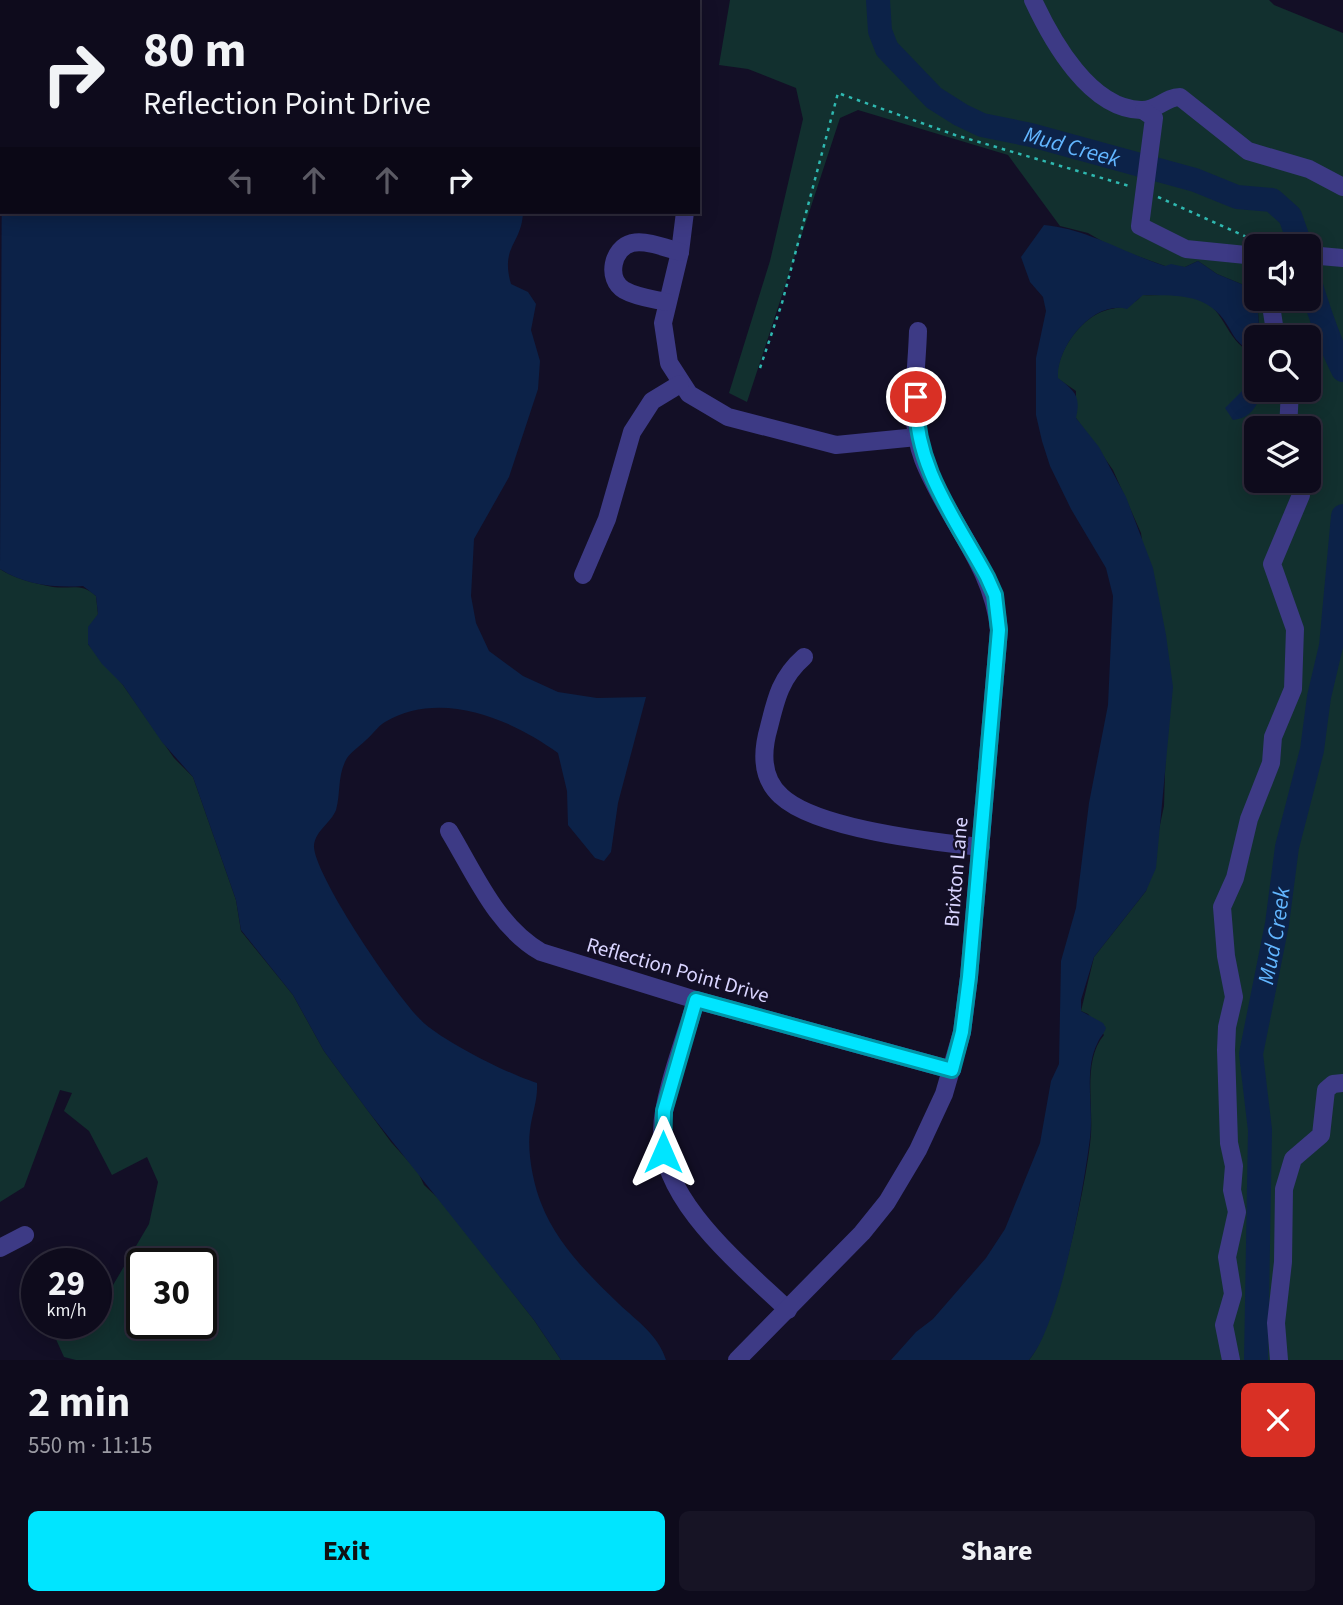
<!DOCTYPE html>
<html lang="en">
<head>
<meta charset="utf-8">
<style>
	:root { --surface:#0e0b1c; --page:#171425; --text:#f1f3f6; --muted:#9b9ba3; --line:#2e2b3b; --accent:#00e5ff }
	body { margin:0; font-family:"Source Sans 3",sans-serif; background:var(--page); color:var(--text); height:100vh; display:flex; flex-direction:column; font-size:26px; white-space:nowrap }
	* { box-sizing:border-box; margin:0 }
	p { font-size:23px; color:var(--muted) }
	.icon { flex:none; width:38px; height:38px; fill:none; stroke:currentColor; stroke-width:2; stroke-linecap:round; stroke-linejoin:round }
	.map { position:relative; height:1360px; overflow:hidden }
	.details { display:flex; flex-direction:column; background:var(--surface); flex:1 }
	.details>* { flex:none }
	.guide { position:absolute; left:0px; top:0px; width:700px; height:214px; box-shadow:0 4px 18px #0003,0 0 0 2px var(--line); background:#0e0b1c; color:var(--text); overflow:hidden }
	.buttons { position:absolute; left:1244px; top:234px; display:grid; gap:14px }
	.buttons a { display:grid; place-items:center; width:77px; height:77px; border-radius:10px; background:var(--surface); box-shadow:0 4px 18px #0003,0 0 0 2px var(--line); font-size:35px }
	.speed { position:absolute; left:21px; top:1248px; display:flex; gap:14px; font-size:35px; font-weight:700; text-align:center }
	.speed>* { display:grid; place-content:center; width:91px; height:91px; border-radius:50%; background:var(--surface); box-shadow:0 4px 18px #0003,0 0 0 2px var(--line); line-height:1 }
	.speed small { font-size:18px; font-weight:400 }
	.speed .limit { border:4px solid #111; border-radius:10px; background:#fff; color:#111 }
	.pin { position:absolute; display:grid; place-items:center; width:60px; height:60px; color:#fff; margin:-30px; border:4px solid #fff; border-radius:50%; box-shadow:0 2px 7px #0007 }
	.me { position:absolute; width:77px; margin:-38px; rotate:0deg; stroke-linejoin:round; filter:drop-shadow(0 0 5px #0008) }
	.turn { display:flex; align-items:center; gap:24px; height:147px; padding:0 28px; font-size:32px }
	.turn .icon { width:91px; height:91px; stroke-width:2.5 }
	.turn b { display:block; font-size:49px; line-height:60px }
	.lanes { display:flex; align-items:center; height:66px; padding:0 28px; background:#0003; justify-content:center; gap:35px; direction:ltr }
	.lanes .off { opacity:.35 }
	.round { display:grid; place-items:center; flex:none; width:74px; height:74px; border-radius:10px; background:var(--page) }
	.headline { display:flex; align-items:center; justify-content:space-between; height:119px; padding:0 28px }
	h1 { font-size:42px; font-weight:700; line-height:52px }
	.primary-button { display:flex; gap:14px; margin-top:auto; padding:14px 28px }
	.primary-button a { flex:1; height:80px; border-radius:10px; background:var(--accent); color:#111; font-size:28px; font-weight:700; line-height:80px; text-align:center }
	.primary-button a+a { background:var(--page); color:var(--text) }
	.map>svg:first-child { display:block }
</style>
</head>
<body>
<div class="map">
<svg width="1343" height="1360" viewBox="0 0 1343 1360">
	<rect width="100%" height="100%" fill="#130f26"/>
	<g fill="#12302f" fill-rule="evenodd">
		<path d="M730 0H1269L1274 5 1343 33V1360H1029C1056 1329 1088 1178 1091 1134 1093 1103 1083 1060 1104 1035L1088 1014 1081 1011 1094 957 1146 891 1164 806 1166 741 1141 533 1113 470 1076 418V391L1057 378C1057 354 1076 325 1097 314 1114 305 1131 310 1142 295 1160 296 1181 293 1198 298 1226 307 1227 348 1256 353V390H1309V338H1260L1257 299H1309V247H1256V299L1251 288 1217 274 1198 261 1185 267 1165 266 1112 247 1088 233 1060 226 1008 155 858 110 840 118 747 402 729 393 770 261 803 119 796 88 748 69 719 65ZM1256 429H1309V481H1256Z"/>
		<path d="M0 569C13 578 33 583 48 586 67 591 81 581 96 596L98 614 88 644 123 685 174 758 193 777 236 900 241 931 293 995 324 1051 391 1142 418 1172 424 1185 440 1200 534 1320 561 1360H76L64 1357 50 1326 86 1332 91 1323H96V1314L149 1224 158 1182 147 1157 112 1175 89 1131 64 1111 72 1093 60 1090 24 1187 0 1202ZM142 1264H201V1323H142Z"/>
	</g>
	<g fill="#0c2248">
		<polygon points="33,0 387,0 388,2 33,2"/>
		<path d="M2 143V212H523C522 244 500 246 511 284L528 292 536 304 531 330 540 361 538 389 509 477 474 539 471 596 476 623 489 651 523 676 558 692 597 698 646 697 618 803 611 852 604 861 595 858 568 825 567 791 558 753C511 719 441 689 385 722 378 726 372 735 366 740 360 746 351 752 347 758 337 775 341 793 336 810 331 823 316 830 314 845 312 873 401 1004 425 1024 447 1043 508 1074 537 1083 538 1100 532 1113 530 1130 527 1151 533 1183 541 1203 556 1243 589 1275 619 1304 637 1321 658 1335 666 1360H561L534 1320 368 1111 324 1051 293 995 241 930 236 900 193 777 162 742 123 685 102 664 88 644V627L98 614 96 596 83 586C56 588 24 585 0 569Z"/>
		<path d="M1044 225C1088 229 1124 253 1165 266L1171 264 1185 267 1198 261 1217 274 1251 288 1257 301 1260 338H1256V353H1253C1233 340 1236 338 1224 320 1204 292 1173 296 1143 295L1127 309C1093 300 1056 347 1058 378 1075 391 1081 396 1076 418L1099 447 1126 497 1153 568 1166 635 1173 687 1156 868 1146 891 1094 957 1081 1000V1011L1103 1023 1106 1028C1104 1034 1100 1037 1098 1042 1083 1070 1094 1108 1090 1138 1084 1187 1060 1325 1029 1360H891L916 1332 933 1319 986 1258 1005 1229 1040 1143 1051 1081 1059 1064 1061 961 1076 908 1089 803 1108 705 1113 596 1106 568 1071 509 1050 466 1042 441 1036 415V358L1046 311 1043 297 1030 282 1021 257Z"/>
		<path d="M1256 368V390H1262C1257 407 1251 418 1233 420L1225 408 1242 391 1252 370Z"/>
	</g>
	<g fill="none" stroke-linecap="round" stroke-linejoin="round">
		<g stroke="#0c2248" stroke-width="24">
			<path id="s1" d="M878 0 880 31 887 49 934 98 961 115 982 125 1031 135 1195 180 1237 197 1272 200 1290 216 1301 247"/>
			<path d="M1309 279C1318 309 1329 342 1343 370"/>
			<path id="s2" d="M1256 1360 1260 1130 1251 1054 1277 924 1287 847 1312 750 1319 697 1331 646 1343 516"/>
		</g>
		<g stroke="#2fb8b0" stroke-width="2.5" stroke-dasharray="3.5 5" stroke-linecap="butt">
			<polyline points="1158,197 1251,239"/>
			<polyline points="760,368 782,303 838,93 955,135 1129,186"/>
		</g>
		<g stroke="#3d3a85" stroke-width="18">
			<polyline points="603,0 603,2"/>
			<path d="M1033 0C1052 41 1090 109 1141 110 1157 111 1165 97 1180 97L1248 151 1309 169 1343 187"/>
			<polyline points="496,2 496,0"/>
			<polyline points="1144,111 1154,118 1140,226 1186,249 1256,256"/>
			<polyline points="685,212 680,252 663,323 669,363 689,394 728,417 836,445 917,437"/>
			<polyline points="1309,255 1343,258"/>
			<polyline points="1270,299 1276,338"/>
			<path d="M666 302C653 299 636 297 624 290 606 279 612 248 632 243 647 240 666 248 680 252"/>
			<polyline points="1288,429 1290,390"/>
			<polyline points="583,575 607,519 632,432 652,401 680,384"/>
			<path d="M804 657C781 677 776 698 769 727 762 751 761 778 781 796 816 829 933 842 981 847"/>
			<path d="M449 831C475 874 496 926 541 952L696 1000 952 1070"/>
			<path d="M696 1000C686 1036 663 1094 662 1130 658 1199 741 1265 788 1310"/>
			<polyline points="0,1248 25,1235"/>
			<path d="M737 1360 862 1233 887 1202 918 1150 944 1094 962 1032 969 977 999 630C993 565 946 519 923 459 908 420 917 372 918 331"/>
			<polyline points="1231,1360 1224,1325 1233,1294 1227,1257 1237,1212 1232,1190 1234,1166 1229,1143 1226,1050 1227,1027 1234,997 1226,956 1222,907 1235,878 1249,819 1271,763 1273,737 1293,689 1295,629 1272,564 1301,495 1301,481"/>
			<polyline points="1279,1360 1276,1323 1283,1262 1284,1189 1293,1159 1321,1135 1326,1090 1333,1084 1343,1083"/>
		</g>
	</g>
	<g fill="none" stroke-linecap="round" stroke-linejoin="round">
		<defs>
			<path id="route" d="M663 1152 664 1111 696 1000 952 1070 962 1032 969 977 999 630 995 595 987 577C955 518 914 466 916 397"/>
		</defs>
		<use href="#route" stroke="#0095a6" stroke-width="18"/>
		<use href="#route" stroke="#00e5ff" stroke-width="12"/>
	</g>
	<g text-anchor="middle" stroke-width="5" stroke-linejoin="round" paint-order="stroke">
		<g font-size="21" fill="#d9d4ff" stroke="#130f26">
			<text transform="translate(956 872) rotate(-85)" y="7">Brixton Lane</text>
			<text transform="translate(678 970) rotate(16)" y="7">Reflection Point Drive</text>
		</g>
		<g font-size="23" font-style="italic" fill="#62b6ff" stroke="#130f26">
			<text dy="8" stroke="none"><textPath href="#s1" startOffset="266">Mud Creek</textPath></text>
			<text dy="8" stroke="none"><textPath href="#s2" startOffset="427">Mud Creek</textPath></text>
		</g>
	</g>
</svg>
<div class="buttons">
<a><svg class="icon" aria-label="sound" viewBox="0 0 24 24"><path d="M4 9h4l5-4v14l-5-4H4zM17 9q2 3 0 6"/></svg></a>
<a><svg class="icon" aria-label="search" viewBox="0 0 24 24"><circle cx="10" cy="10" r="6"/><path d="M15 15l6 6"/></svg></a>
<a><svg class="icon" aria-label="layers" viewBox="0 0 24 24"><path d="M12 4l9 5-9 5-9-5zM3 14l9 5 9-5"/></svg></a>
</div>
<div class="speed"><div>29<small>km/h</small></div><div class="limit">30</div></div>
<div class="pin" style="left:916px;top:397px;background:#d93025"><svg class="icon" aria-label="arrive" viewBox="0 0 24 24"><path d="M6 21V4h12l-3 4 3 4H6"/></svg></div>
<svg class="me" style="left:663px;top:1152px" viewBox="-20 -20 40 40"><path d="M0-17L14 15 0 8-14 15z" fill="#00e5ff" stroke="#fff" stroke-width="4"/></svg>
<div class="guide">
<div class="turn"><svg class="icon" aria-label="right" viewBox="0 0 24 24"><path d="M7 20v-9h11M14 6l5 5-5 5"/></svg><div><b>80 m</b>Reflection Point Drive</div></div>
<div class="lanes"><svg class="icon off" aria-label="left" viewBox="0 0 24 24"><path d="M17 20v-9H6M10 6l-5 5 5 5"/></svg><svg class="icon off" aria-label="ahead" viewBox="0 0 24 24"><path d="M12 20V5M6 11l6-6 6 6"/></svg><svg class="icon off" aria-label="ahead" viewBox="0 0 24 24"><path d="M12 20V5M6 11l6-6 6 6"/></svg><svg class="icon" aria-label="right" viewBox="0 0 24 24"><path d="M7 20v-9h11M14 6l5 5-5 5"/></svg></div>
</div>
</div>
<section class="details">
<div class="headline"><div><h1>2 min</h1><p>550 m · 11:15</p></div><a class="round" style="background:#d93025;color:#fff"><svg class="icon" aria-label="close" viewBox="0 0 24 24"><path d="M6 6l12 12M18 6L6 18"/></svg></a></div>
<div class="primary-button"><a>Exit</a><a>Share</a></div>
</section>
</body>
</html>
